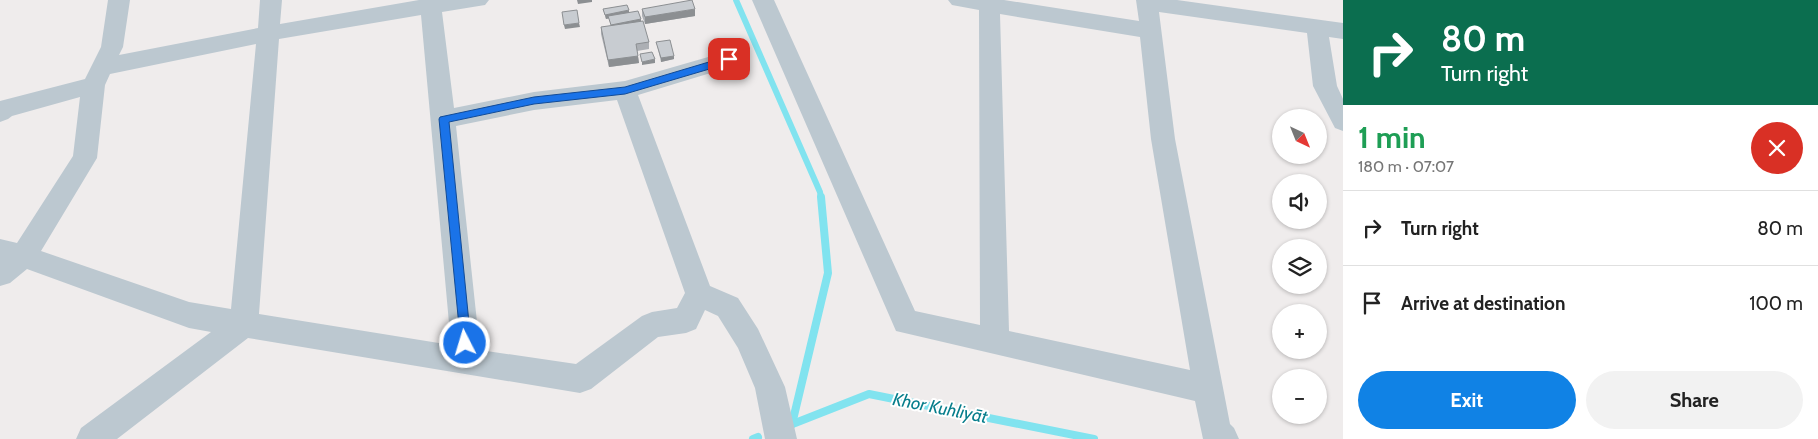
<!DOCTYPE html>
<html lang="en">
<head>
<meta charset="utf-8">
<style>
	:root { --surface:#fff; --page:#f2f2f2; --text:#222; --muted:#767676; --line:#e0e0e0; --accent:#1082e5 }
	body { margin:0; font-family:Cabin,sans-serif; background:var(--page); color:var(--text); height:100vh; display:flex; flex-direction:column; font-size:19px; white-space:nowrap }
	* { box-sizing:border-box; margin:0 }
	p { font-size:16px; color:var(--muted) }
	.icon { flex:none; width:28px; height:28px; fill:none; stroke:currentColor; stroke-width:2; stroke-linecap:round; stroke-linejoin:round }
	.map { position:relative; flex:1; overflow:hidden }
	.details { display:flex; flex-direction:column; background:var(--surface); width:475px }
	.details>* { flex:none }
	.banner { background:#0b6e4f; color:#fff; overflow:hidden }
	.needle { width:32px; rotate:137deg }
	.tools { position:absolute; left:1272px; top:109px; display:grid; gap:10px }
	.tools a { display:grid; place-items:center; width:55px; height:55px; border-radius:50%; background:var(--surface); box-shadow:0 1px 4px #0004; font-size:25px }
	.pin { position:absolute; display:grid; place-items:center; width:42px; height:42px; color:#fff; margin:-21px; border-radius:10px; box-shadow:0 2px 8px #0006 }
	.me { position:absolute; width:55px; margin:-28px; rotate:355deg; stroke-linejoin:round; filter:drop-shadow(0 0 4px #0008) }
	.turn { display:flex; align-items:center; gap:18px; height:105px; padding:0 15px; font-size:22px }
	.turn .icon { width:65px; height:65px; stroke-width:2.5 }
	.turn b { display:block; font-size:35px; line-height:42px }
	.round { display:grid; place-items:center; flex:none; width:52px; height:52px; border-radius:26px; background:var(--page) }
	.head { display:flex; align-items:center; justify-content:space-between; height:85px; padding:0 15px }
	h1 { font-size:30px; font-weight:800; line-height:38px; color:#1e9e55 }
	.action { display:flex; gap:10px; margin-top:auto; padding:10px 15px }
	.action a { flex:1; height:58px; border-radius:30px; background:var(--accent); color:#fff; font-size:20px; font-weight:800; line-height:58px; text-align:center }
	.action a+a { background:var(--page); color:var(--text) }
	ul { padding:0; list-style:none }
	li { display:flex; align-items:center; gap:15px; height:75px; padding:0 15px; border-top:1px solid var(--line) }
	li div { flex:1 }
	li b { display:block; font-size:19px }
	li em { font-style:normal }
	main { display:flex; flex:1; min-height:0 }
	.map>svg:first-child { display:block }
</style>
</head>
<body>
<main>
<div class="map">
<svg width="1343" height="439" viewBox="0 0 1343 439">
	<rect width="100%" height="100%" fill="#efecec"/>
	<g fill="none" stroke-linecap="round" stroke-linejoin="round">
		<polyline stroke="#81e3ef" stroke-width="6" points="736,0 820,192 821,198"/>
		<g stroke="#81e3ef" stroke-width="8">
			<polyline points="792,424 828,273 821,197"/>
			<polyline points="790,425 869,394 1094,439"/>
			<polyline points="753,439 758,437"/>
		</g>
		<g fill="#bcc8d0" fill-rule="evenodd">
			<path d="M108 0H130L123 47 119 55 258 28 260 0H282L280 24 419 0H489L485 5 442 12 454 108 534 92 625 81 729 51 737 53 740 59 737 65 638 95 710 286 738 298 758 329 785 387 797 439H765L755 388 738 348 718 316 705 310 696 329 686 333 658 337 591 389 580 393 248 338 117 439H76L81 428 211 332 189 328 27 269 10 283 0 286V239L17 243 73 156 80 97 12 116 8 119 0 122V101L85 79 101 47ZM421 15 451 345 259 314 279 39ZM256 44 231 309 189 302 41 251 97 158 105 85 110 74ZM617 100 685 293 677 308 652 312 642 316 576 364 480 350 456 126 534 110Z"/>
			<path d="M752 0H774L915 311 980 325 979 10 952 5 948 0H1004L1139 21 1136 0H1177L1343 23V39L1329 37 1337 86 1343 99V131L1335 128 1313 86 1307 33 1159 12 1175 139 1230 424 1234 428 1239 439H1203L1195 401 896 331ZM1000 14 1140 37 1151 139 1190 370 1009 331Z"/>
		</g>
	</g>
	<g fill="#acafb4">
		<polygon points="603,9 629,12 641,19 641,22 649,42 649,49 637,51 639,63 609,67 601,34 601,27 611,26 609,18 606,19"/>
		<polygon points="642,9 695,16 645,24 642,16"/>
		<polygon points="656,42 674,56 674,59 661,62 657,45"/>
	</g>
	<g fill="#8c8f92">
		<polygon points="577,0 592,0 592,2 578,4"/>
		<polygon points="695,9 695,16 645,24 645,17"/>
		<polygon points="629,10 629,14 606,19 605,15"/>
		<polygon points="641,19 641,22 612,28 611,25"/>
		<polygon points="579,23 580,27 565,29 564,25"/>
		<polygon points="638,56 639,63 609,67 608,60"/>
		<polygon points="674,56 674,59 661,62 661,58"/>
		<polygon points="655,59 655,63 642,65 642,62"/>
	</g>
	<g fill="#c8ccd1" stroke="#8c8f92">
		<polygon points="692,0 695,9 645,17 642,9"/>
		<polygon points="627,5 629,10 605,15 603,9"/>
		<polygon points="577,10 579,23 564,25 562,12"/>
		<polygon points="638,11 641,19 611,25 608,16"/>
		<polygon points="643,21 649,42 636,44 638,56 608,60 601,27"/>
		<polygon points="670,40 674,56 661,58 656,42"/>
		<polygon points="652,52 655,59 642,62 640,54"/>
	</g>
	<polygon fill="#1a73e8" stroke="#114b97" points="729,56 734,59 733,62 625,94 534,104 449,122 471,343 469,347 465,349 461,347 439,119 440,117 534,97 625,87"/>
	<g text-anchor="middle" stroke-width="4" stroke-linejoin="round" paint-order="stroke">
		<g font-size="18" font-style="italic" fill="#077e8c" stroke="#fff">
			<text transform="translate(940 408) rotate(11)" y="6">Khor Kuhliyāt</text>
		</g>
	</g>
</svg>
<div class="tools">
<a><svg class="needle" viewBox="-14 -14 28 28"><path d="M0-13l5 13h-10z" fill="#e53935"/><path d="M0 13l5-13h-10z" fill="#767676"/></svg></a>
<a><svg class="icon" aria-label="sound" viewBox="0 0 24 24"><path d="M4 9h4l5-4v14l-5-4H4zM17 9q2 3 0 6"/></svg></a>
<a><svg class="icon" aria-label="layers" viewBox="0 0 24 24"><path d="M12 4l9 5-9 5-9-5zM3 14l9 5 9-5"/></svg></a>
<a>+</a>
<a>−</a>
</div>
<div class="pin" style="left:729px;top:59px;background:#d93025"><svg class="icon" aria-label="arrive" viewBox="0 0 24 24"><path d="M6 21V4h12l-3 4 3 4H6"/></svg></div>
<svg class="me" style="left:465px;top:343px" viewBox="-20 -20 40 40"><circle r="17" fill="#1a73e8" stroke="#fff" stroke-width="3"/><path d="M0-11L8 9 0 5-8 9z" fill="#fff"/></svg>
</div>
<section class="details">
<div class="banner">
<div class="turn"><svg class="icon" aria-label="right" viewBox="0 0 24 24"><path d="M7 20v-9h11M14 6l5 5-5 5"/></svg><div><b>80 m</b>Turn right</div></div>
</div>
<div class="head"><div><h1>1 min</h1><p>180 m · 07:07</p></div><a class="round" style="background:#d93025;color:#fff"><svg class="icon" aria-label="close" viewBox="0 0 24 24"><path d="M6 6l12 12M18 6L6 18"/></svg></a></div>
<ul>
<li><svg class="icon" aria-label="right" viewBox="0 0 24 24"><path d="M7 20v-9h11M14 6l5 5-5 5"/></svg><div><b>Turn right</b></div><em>80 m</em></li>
<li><svg class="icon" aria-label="arrive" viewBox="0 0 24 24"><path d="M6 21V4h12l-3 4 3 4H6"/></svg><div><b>Arrive at destination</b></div><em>100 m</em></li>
</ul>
<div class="action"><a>Exit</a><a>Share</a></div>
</section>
</main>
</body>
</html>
